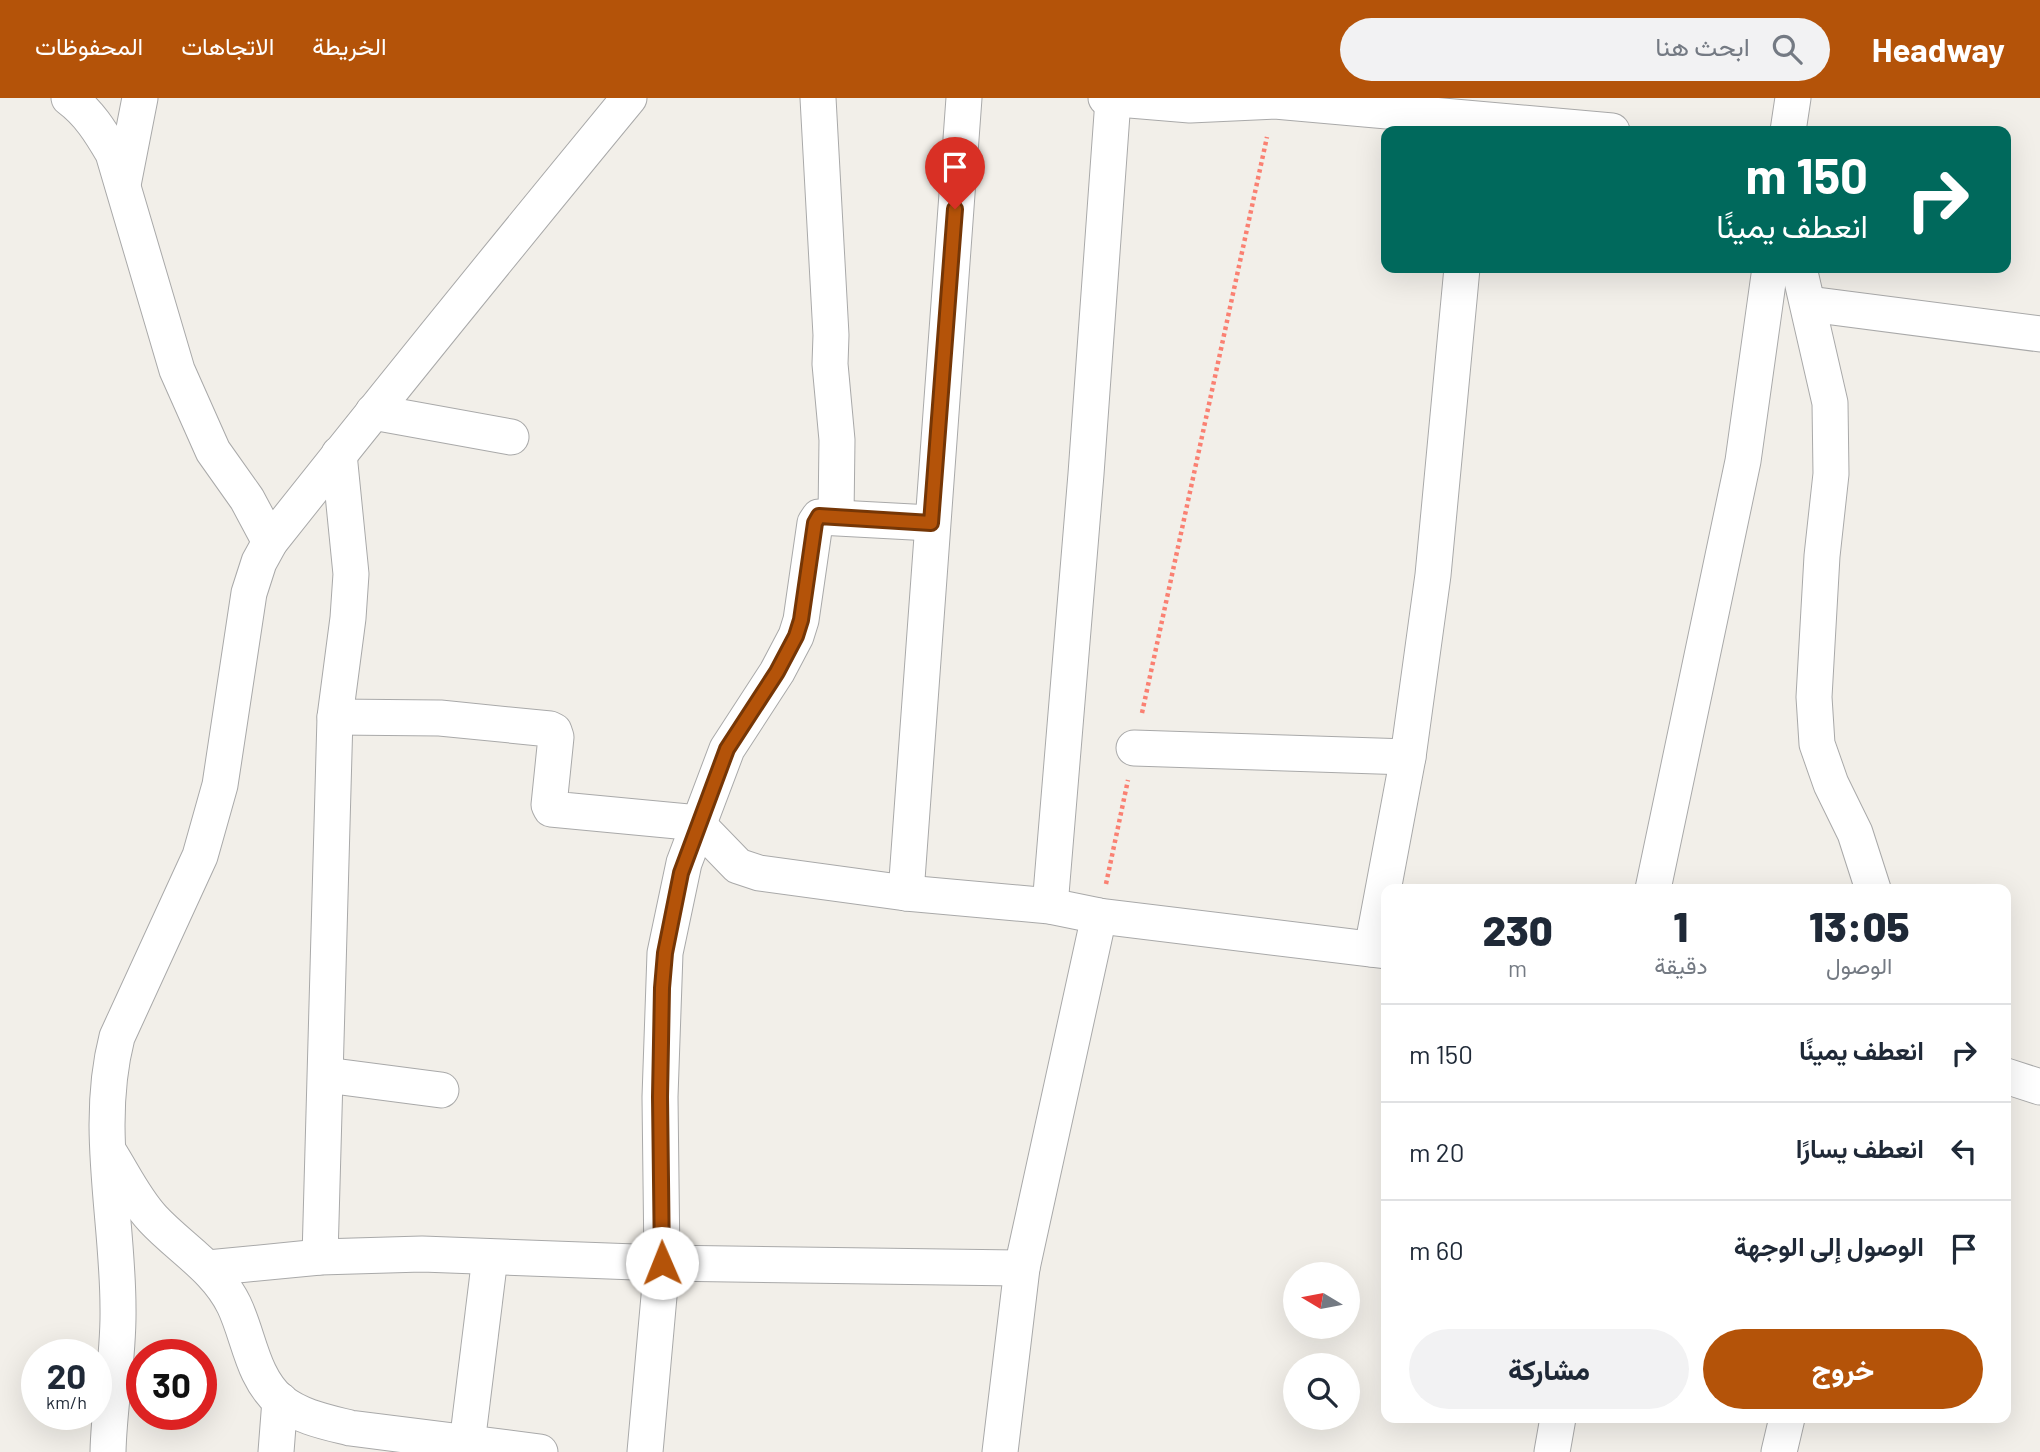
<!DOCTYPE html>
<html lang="ar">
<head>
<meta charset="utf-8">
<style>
	:root { --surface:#fff; --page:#f2f2f3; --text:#1f2937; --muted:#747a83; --line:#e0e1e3; --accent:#b45309 }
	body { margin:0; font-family:Barlow,Vazirmatn,sans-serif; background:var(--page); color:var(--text); direction:rtl; height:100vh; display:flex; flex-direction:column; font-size:26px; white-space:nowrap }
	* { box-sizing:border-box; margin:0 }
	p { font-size:23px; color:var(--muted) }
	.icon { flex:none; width:38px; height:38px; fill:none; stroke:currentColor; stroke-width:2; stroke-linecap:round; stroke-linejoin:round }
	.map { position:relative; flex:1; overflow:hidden; direction:ltr }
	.drawer { position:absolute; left:1381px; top:786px; width:630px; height:539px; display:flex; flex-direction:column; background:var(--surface); border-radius:14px; box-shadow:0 7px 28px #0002; direction:rtl }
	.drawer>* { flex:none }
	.hud { position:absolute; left:1381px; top:28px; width:630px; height:147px; border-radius:14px; box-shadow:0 7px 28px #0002; direction:rtl; background:#00695c; color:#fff; overflow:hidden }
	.needle { width:46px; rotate:280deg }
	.buttons { position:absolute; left:1283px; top:1164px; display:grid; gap:14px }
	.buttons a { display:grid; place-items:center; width:77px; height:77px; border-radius:50%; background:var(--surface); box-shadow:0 7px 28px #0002; font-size:35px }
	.speed { position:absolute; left:21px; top:1241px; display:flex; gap:14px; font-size:35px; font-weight:700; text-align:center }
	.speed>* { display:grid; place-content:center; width:91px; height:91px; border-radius:50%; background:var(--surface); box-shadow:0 7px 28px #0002; line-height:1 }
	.speed small { font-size:18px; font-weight:400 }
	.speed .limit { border:10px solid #d22; background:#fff; color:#111 }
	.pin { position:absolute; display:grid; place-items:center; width:60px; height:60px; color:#fff; margin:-72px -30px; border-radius:50% 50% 50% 0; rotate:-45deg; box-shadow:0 0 7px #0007 }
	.pin .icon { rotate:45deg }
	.me { position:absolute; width:77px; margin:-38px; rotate:359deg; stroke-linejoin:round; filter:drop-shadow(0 0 5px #0008) }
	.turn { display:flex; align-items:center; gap:24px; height:147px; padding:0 28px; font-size:32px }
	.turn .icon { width:91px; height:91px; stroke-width:2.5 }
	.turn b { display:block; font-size:49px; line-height:60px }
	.eta { display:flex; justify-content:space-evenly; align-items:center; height:119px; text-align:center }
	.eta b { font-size:42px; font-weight:800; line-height:49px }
	.button { display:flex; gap:14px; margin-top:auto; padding:14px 28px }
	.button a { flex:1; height:80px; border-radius:42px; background:var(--accent); color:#fff; font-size:28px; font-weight:800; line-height:80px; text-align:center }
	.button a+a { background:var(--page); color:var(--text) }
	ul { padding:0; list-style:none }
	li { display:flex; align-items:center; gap:21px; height:98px; padding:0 28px; border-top:2px solid var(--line) }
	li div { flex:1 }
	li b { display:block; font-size:26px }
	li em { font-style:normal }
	header { display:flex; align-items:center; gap:42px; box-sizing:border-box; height:98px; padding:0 35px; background:var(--accent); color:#fff }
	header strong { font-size:33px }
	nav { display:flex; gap:38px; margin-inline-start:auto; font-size:24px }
	.search { width:490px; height:63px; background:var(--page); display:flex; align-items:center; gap:18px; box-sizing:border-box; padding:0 24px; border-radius:38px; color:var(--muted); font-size:26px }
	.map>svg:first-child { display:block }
</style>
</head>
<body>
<header>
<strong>Headway</strong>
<div class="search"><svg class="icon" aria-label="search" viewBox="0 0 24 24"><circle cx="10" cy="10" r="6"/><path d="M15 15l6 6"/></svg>ابحث هنا</div>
<nav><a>الخريطة</a><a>الاتجاهات</a><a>المحفوظات</a></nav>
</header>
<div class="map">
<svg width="2040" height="1354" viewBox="0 0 2040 1354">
	<rect width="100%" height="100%" fill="#f2efe9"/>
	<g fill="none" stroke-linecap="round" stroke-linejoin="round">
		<defs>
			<g id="minor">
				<path d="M69 0C89 15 100 33 113 55L177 272 213 353 247 401 270 444"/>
				<polyline points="818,0 831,237 830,266 837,342 836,418"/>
				<polyline points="1106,0 1190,7 1275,3 1612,33"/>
				<polyline points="1788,33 1793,0"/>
				<polyline points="123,87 140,0"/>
				<polyline points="1799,170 1830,305 1831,376 1822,458 1814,599 1817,646 1831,686 1855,735 1873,791"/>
				<polyline points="1809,206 2040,236"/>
				<polyline points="373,314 511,339"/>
				<polyline points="335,619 440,620 550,631 554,633 556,639 549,707 551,711 688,724 706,735 738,768 759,775 906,795 1050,808 1099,818 1386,853"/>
				<polyline points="1134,650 1408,659"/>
				<polyline points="1653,791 1743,363 1770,170"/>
				<polyline points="906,795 964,0"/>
				<polyline points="1050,808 1086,376 1113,2"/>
				<polyline points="1372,851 1408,659 1433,477 1462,170"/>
				<polyline points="326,977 441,992"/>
				<polyline points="2006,978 2040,989"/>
				<path d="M109 1054C123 1076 135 1102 153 1121 180 1150 216 1170 234 1207 249 1238 252 1279 280 1303 300 1319 326 1324 350 1330L540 1354"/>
				<polyline points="320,1159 335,619 348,520 351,476 339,356"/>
				<polyline points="208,1170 320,1159 422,1156 662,1165 1022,1170"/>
				<path d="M108 1354C109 1306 119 1259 118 1210 118 1120 94 1028 117 939L200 758 220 687 249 495 259 464 270 444C388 295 508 147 629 0"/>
				<polyline points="276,1354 280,1302"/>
				<polyline points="466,1354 490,1159"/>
				<polyline points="645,1354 662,1165 660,999 665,855 684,765 727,651 777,574 796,538 801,522 815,425 819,419 931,425"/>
				<polyline points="1000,1354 1022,1170 1099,818"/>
				<polyline points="1552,1354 1558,1320"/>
				<polyline points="1779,1354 1787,1320"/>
			</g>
		</defs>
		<use href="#minor" stroke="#a9a9a9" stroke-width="37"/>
		<g stroke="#fa8072" stroke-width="4.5" stroke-dasharray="3.5 3.5" stroke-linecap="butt">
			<polyline points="1142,615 1267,39"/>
			<polyline points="1106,786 1128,682"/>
		</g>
		<use href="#minor" stroke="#fff" stroke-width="35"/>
	</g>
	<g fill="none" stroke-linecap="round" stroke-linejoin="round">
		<defs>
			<polyline id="route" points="662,1165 660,999 662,890 665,855 681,775 727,651 777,574 796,538 801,522 815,425 819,418 931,425 955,111"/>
		</defs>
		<use href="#route" stroke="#753606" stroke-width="18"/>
		<use href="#route" stroke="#b45309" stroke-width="12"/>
	</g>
</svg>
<div class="buttons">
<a><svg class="needle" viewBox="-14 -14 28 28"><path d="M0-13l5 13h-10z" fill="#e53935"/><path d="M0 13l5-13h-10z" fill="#747a83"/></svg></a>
<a><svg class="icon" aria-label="search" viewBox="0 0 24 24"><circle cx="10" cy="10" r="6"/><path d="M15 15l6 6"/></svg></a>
</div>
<div class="speed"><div>20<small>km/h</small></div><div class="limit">30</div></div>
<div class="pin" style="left:955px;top:111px;background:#d93025"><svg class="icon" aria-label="arrive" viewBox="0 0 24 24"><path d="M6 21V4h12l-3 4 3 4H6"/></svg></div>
<svg class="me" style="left:662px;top:1165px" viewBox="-20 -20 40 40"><circle r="19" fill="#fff"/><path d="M0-13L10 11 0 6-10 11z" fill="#b45309"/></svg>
<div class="hud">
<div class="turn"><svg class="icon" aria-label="right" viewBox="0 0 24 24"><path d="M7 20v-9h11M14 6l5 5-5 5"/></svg><div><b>150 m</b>انعطف يمينًا</div></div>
</div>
<section class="drawer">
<div class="eta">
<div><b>13:05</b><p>الوصول</p></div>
<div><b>1</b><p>دقيقة</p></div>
<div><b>230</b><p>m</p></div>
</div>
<ul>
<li><svg class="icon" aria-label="right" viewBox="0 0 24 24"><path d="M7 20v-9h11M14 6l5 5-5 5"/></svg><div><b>انعطف يمينًا</b></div><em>150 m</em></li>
<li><svg class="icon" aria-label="left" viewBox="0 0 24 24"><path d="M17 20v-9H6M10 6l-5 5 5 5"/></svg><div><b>انعطف يسارًا</b></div><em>20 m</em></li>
<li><svg class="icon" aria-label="arrive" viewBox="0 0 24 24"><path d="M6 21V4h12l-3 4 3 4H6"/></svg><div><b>الوصول إلى الوجهة</b></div><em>60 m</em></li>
</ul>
<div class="button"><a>خروج</a><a>مشاركة</a></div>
</section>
</div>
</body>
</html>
